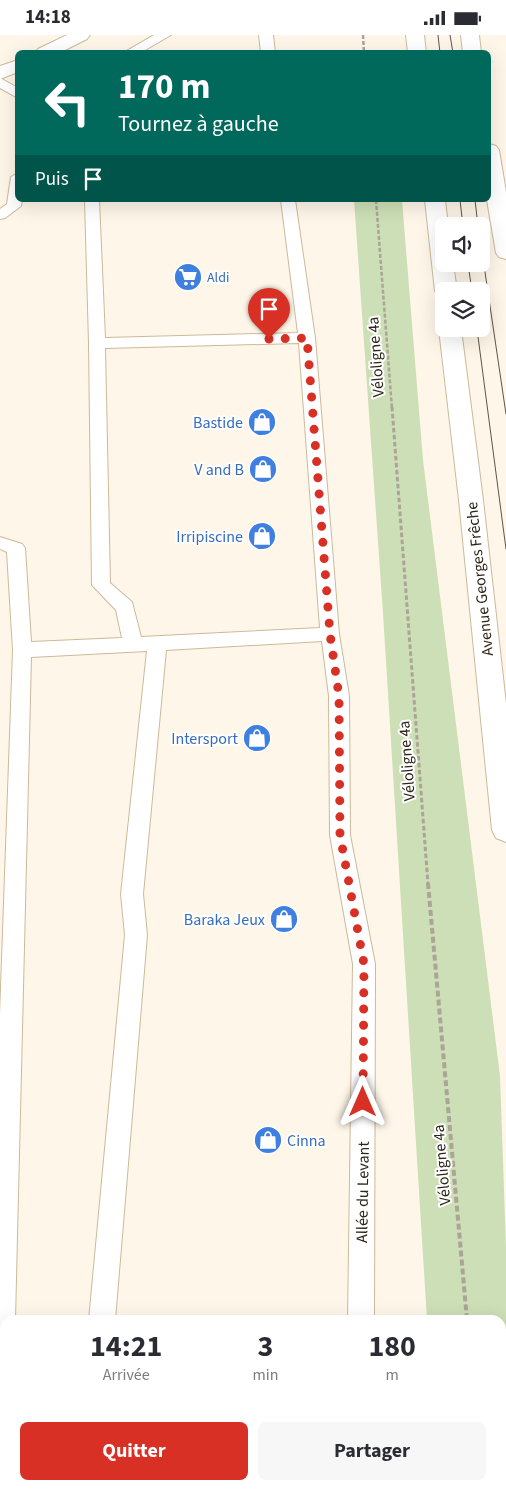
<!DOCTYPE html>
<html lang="fr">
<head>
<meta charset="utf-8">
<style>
	:root { --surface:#fff; --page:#f7f7f7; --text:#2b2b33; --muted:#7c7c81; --accent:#d93025 }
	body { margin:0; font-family:"Source Sans 3",sans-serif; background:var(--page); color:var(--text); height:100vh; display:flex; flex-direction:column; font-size:19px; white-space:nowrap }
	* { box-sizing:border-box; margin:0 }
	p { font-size:16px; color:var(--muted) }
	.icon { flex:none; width:28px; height:28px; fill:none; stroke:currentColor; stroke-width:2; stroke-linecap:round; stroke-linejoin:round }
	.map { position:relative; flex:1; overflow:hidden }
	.side { position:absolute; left:0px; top:1280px; width:506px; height:175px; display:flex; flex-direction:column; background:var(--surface); border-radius:15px 15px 0 0; box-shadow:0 5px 20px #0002 }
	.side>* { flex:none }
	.banner { position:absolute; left:15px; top:15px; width:476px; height:152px; border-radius:8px; box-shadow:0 5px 20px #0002; background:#00695c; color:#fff; overflow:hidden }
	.fabs { position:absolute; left:435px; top:182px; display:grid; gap:10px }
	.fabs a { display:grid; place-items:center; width:55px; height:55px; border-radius:8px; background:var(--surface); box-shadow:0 5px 20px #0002; font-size:25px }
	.pin { position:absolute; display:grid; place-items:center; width:42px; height:42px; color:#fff; margin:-51px -21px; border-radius:50% 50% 50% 0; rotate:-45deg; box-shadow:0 0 5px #0007 }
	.pin .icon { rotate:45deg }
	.me { position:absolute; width:55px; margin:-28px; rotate:0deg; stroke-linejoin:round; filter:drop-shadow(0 0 4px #0008) }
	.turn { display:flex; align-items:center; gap:18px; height:105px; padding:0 20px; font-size:22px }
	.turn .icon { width:65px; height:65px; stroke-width:2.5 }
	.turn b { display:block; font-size:35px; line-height:42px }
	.then { display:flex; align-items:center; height:48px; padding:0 20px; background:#0003; gap:10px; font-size:19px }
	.eta { display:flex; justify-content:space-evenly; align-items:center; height:85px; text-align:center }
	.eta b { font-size:30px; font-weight:700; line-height:35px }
	.primary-button { display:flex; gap:10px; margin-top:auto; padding:10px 20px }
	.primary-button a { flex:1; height:58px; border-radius:8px; background:var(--accent); color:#fff; font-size:20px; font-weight:700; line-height:58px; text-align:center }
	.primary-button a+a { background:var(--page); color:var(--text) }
	.status { display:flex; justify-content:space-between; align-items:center; height:35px; padding:0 25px; background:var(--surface); direction:ltr }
	.status svg { height:14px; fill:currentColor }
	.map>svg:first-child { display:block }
</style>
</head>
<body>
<div class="status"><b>14:18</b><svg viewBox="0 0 49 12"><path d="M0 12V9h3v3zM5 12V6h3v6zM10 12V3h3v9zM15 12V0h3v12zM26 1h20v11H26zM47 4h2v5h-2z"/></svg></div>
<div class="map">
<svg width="506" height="1455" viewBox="0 0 506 1455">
	<rect width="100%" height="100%" fill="#fef6e8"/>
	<polygon fill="#cddfb6" points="354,165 402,165 423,425 500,1041 506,1212 506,1455 438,1455 437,1450 501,1450 501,1285 427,1285 383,578"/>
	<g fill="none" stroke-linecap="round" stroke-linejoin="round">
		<defs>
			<g id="lane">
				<polygon points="154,0 171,0 140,18 123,18"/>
				<polygon points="259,0 273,0 275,18 261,18"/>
				<polygon points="0,43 18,53 18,63 0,53"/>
				<polygon points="18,138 18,165 22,165 21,171 5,183 0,184 0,174 7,169 11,142"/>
				<path d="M85 165H99L105 303 298 298 281 165H295L315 303 339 599 349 661 350 800 375 929 374 1285H348L353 929 330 800 329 661 322 606 166 615 143 859 147 900 115 1285H89L125 900 121 859 147 616 31 622 15 1285H5V1371L0 1373V980L13 615 7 517 0 514V502L22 509 25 513 31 607 122 603 116 575 92 550 89 308ZM299 308 320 593 141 602 132 567 110 548 105 313Z"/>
				<polygon points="23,1450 52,1450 50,1455 21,1455"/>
				<rect x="348" y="1450" width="26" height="5"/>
			</g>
			<g id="secondary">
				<polygon points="67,0 90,0 87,4 59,18 35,18 38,14"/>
				<polygon points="18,25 18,37 0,44 0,31"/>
			</g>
			<g id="primary">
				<polygon points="406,0 424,0 426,18 408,18"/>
				<polygon points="461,0 479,0 481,18 463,18"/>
				<polygon points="489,109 496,111 499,115 506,157 506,224 499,222 496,218 487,165 489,165"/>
				<polygon points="425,165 445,165 448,191 444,191 444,229 453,229 457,256 444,256 444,262 438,261 435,256"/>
				<polygon points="442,289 444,294 461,294 483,465 506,669 506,807 496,803 492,795 459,465 439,294"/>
			</g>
		</defs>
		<use href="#lane" stroke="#cdb999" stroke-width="2"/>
		<use href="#secondary" stroke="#cdb999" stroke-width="2"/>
		<use href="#primary" stroke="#cdb999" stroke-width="2"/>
		<g stroke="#aca496" stroke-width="2.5" stroke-dasharray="4 2" stroke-linecap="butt">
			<polyline points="363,0 364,18"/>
			<polyline points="376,165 392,374"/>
		</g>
		<polyline stroke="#aca496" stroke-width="3" stroke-dasharray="4.5 2.5" stroke-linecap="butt" points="392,372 428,849"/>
		<g stroke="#aca496" stroke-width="4" stroke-dasharray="6 3" stroke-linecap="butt">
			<polyline points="428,848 467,1285"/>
			<polyline points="482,1450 483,1455"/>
		</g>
		<use href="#lane" fill="#fff" fill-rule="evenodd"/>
		<use href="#secondary" fill="#fff" fill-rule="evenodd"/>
		<use href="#primary" fill="#fff" fill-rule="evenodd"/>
		<g stroke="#5d5548" stroke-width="1">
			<polyline points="438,0 440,18"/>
			<polyline points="450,0 453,18"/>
			<polyline points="460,165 463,191"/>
			<polyline points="475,165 478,191"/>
			<polyline points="481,210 506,379"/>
			<polyline points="468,229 472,256"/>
			<polyline points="477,294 506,514"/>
		</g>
	</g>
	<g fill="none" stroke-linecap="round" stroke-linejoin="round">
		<polyline stroke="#d93025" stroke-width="9" stroke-dasharray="0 16.2" points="269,304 307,303 330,599 339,661 340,800 364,929 363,1067"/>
	</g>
	<defs>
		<symbol id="supermarket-disc" viewBox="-11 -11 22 22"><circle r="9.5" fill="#3f7fe0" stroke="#fff"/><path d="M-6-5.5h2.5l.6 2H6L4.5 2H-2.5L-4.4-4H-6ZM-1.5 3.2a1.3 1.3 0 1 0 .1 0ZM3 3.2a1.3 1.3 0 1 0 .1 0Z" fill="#fff"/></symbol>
		<symbol id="shop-disc" viewBox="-11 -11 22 22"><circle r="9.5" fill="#3f7fe0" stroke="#fff"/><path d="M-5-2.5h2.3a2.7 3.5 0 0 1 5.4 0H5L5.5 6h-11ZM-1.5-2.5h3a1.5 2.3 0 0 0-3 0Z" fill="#fff"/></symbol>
	</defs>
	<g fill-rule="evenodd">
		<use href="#supermarket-disc" x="172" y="226" width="32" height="32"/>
		<use href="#shop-disc" x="246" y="371" width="32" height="32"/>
		<use href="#shop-disc" x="247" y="418" width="32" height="32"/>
		<use href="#shop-disc" x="246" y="485" width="32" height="32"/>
		<use href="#shop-disc" x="241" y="687" width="32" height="32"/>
		<use href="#shop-disc" x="268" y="868" width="32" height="32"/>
		<use href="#shop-disc" x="252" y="1089" width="32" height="32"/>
	</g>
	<g text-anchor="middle" stroke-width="4" stroke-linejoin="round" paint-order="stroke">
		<g font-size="14" fill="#366cbe" stroke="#fff" text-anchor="start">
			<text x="207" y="247">Aldi</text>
		</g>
		<g font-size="16" fill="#2e2619" stroke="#fff">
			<text transform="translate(375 322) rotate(-94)" y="6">Véloligne 4a</text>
			<text transform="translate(479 544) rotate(-96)" y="6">Avenue Georges Frêche</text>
			<text transform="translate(406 726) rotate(-94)" y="6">Véloligne 4a</text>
			<text transform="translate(441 1130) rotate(-95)" y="6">Véloligne 4a</text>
			<text transform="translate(362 1157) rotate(-89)" y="6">Allée du Levant</text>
		</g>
		<g font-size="16" fill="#366cbe" stroke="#fff" text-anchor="end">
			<text x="243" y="393">Bastide</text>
			<text x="244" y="440">V and B</text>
			<text x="243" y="507">Irripiscine</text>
			<text x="238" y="709">Intersport</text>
			<text x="265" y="890">Baraka Jeux</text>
			<text x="287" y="1111" text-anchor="start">Cinna</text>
		</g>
	</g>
</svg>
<div class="fabs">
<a><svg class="icon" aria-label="sound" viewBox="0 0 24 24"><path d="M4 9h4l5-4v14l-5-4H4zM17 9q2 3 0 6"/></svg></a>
<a><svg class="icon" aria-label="layers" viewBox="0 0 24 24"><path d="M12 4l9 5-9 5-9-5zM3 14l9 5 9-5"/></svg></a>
</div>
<div class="pin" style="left:269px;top:304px;background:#d93025"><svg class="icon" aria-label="arrive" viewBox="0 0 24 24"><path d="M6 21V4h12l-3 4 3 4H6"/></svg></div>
<svg class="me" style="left:363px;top:1067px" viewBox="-20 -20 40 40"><path d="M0-17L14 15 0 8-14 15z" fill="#d93025" stroke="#fff" stroke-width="4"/></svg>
<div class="banner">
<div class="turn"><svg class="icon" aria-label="left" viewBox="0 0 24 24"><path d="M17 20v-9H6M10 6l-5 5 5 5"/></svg><div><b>170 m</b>Tournez à gauche</div></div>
<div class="then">Puis<svg class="icon" aria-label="arrive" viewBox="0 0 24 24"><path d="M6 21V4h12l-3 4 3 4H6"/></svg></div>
</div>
<section class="side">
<div class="eta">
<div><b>14:21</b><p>Arrivée</p></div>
<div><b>3</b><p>min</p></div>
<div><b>180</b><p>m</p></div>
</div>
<div class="primary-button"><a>Quitter</a><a>Partager</a></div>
</section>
</div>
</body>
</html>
